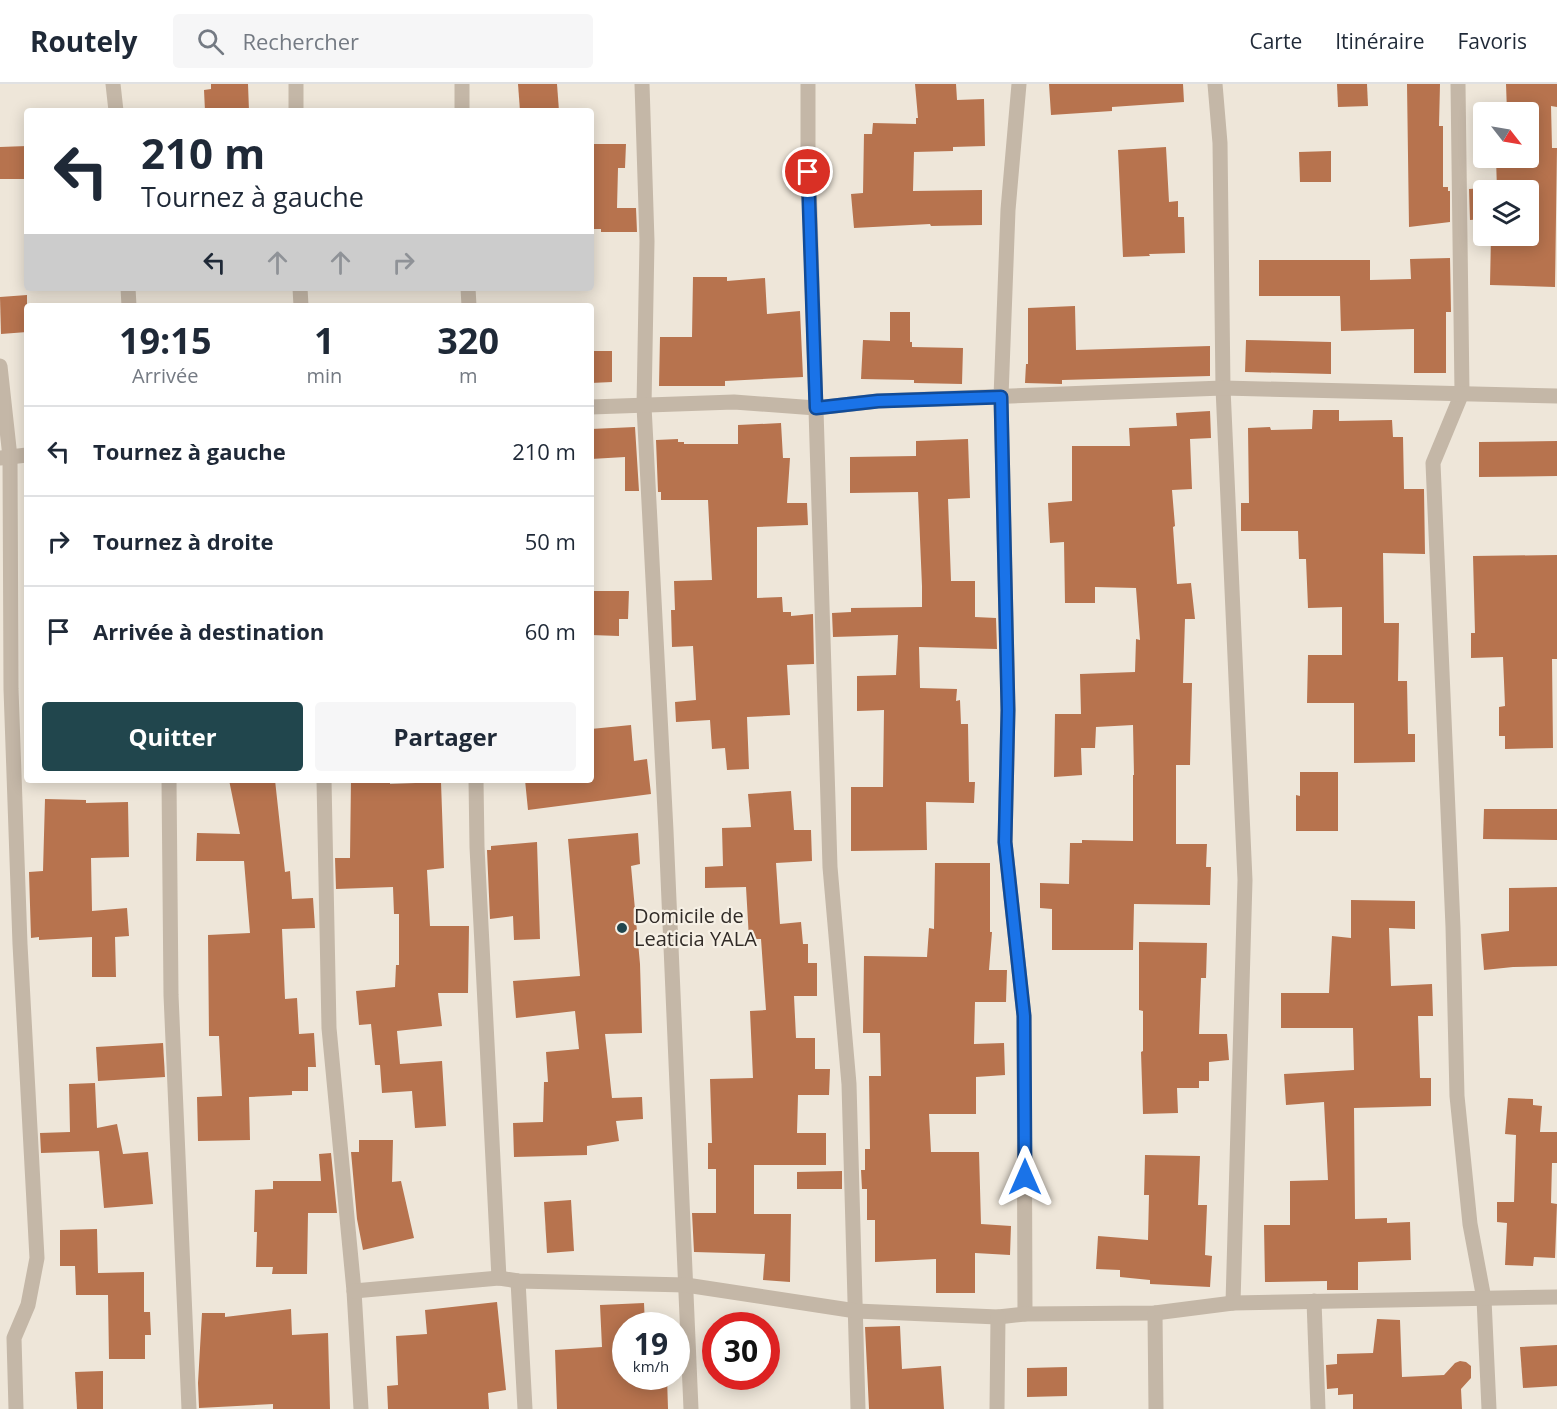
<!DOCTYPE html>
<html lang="fr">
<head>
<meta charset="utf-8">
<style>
	:root { --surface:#fff; --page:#f6f6f7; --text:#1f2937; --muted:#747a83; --line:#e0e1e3; --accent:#21464d }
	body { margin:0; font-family:"Open Sans",sans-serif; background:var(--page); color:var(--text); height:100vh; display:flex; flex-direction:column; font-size:22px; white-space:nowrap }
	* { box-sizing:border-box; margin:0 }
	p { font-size:20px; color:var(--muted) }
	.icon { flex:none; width:33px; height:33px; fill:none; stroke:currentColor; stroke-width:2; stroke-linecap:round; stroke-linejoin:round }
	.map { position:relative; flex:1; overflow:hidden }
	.panel { position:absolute; left:24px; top:219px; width:570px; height:480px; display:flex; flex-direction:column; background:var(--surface); border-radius:6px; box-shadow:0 3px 15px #0003 }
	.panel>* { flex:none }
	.banner { position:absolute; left:24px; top:24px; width:570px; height:183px; border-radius:6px; box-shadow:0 3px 15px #0003; background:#fff; color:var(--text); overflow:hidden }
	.needle { width:39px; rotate:121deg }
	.controls { position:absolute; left:1473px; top:18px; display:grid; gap:12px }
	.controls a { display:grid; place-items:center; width:66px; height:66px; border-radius:6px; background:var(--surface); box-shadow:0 3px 15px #0003; font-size:30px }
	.speed { position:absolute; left:612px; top:1228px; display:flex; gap:12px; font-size:30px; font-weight:700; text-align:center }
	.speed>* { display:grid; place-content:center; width:78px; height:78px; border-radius:50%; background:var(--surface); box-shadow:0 3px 15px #0003; line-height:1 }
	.speed small { font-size:15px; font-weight:400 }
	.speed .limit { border:9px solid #d22; background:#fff; color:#111 }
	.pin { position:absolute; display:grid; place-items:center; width:51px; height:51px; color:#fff; margin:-26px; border:3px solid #fff; border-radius:50%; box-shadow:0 2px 6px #0007 }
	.me { position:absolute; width:66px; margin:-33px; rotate:0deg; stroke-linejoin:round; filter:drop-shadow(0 0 4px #0008) }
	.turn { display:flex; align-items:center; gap:21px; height:126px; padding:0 18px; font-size:27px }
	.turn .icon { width:78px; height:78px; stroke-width:2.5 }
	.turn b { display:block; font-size:42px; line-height:51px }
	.lanes { display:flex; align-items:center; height:57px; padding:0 18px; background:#0003; justify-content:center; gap:30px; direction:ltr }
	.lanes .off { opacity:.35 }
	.eta { display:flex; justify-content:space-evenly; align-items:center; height:102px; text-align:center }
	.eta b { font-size:36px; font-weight:700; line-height:42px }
	.button { display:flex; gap:12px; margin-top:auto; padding:12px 18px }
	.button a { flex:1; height:69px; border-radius:6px; background:var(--accent); color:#fff; font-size:24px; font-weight:700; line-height:69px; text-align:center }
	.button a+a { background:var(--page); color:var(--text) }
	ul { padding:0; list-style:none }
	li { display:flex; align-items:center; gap:18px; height:90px; padding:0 18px; border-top:2px solid var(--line) }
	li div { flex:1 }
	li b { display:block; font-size:22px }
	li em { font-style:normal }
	header { display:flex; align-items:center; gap:36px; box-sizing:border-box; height:84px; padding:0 30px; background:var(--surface); border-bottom:2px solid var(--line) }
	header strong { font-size:28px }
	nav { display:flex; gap:33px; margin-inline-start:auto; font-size:21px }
	.search { width:420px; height:54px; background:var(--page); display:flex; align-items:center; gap:15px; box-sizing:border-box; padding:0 21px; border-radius:6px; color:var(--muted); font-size:22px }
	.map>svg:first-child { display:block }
</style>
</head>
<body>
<header>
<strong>Routely</strong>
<div class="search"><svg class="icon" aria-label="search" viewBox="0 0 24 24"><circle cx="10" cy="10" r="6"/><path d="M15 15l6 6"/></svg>Rechercher</div>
<nav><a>Carte</a><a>Itinéraire</a><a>Favoris</a></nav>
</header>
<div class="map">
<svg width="1557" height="1325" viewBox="0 0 1557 1325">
	<rect width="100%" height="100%" fill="#eee6d9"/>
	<g fill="#b7734e">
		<polygon points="211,0 248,0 249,27 205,27 204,6 211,5"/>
		<polygon points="518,0 557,0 559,27 520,27"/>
		<polygon points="915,0 956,0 957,16 984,15 985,62 953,63 953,67 914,68 913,107 982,106 982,141 931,142 930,140 854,144 851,110 863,109 864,50 872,50 873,39 916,40 916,34 918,34"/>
		<polygon points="1049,0 1183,0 1184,18 1112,23 1112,27 1051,31"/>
		<polygon points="1337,0 1367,0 1368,22 1338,23"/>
		<polygon points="1407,0 1440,0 1439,42 1443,42 1443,103 1448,103 1448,107 1450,107 1450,138 1409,143"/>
		<polygon points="1506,0 1557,0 1557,23 1551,22 1552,64 1557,64 1555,203 1490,201 1491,152 1528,152 1528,106 1497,106 1496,74 1528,74 1528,28 1507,28"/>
		<polygon points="591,60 626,60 625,84 618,84 617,124 636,124 637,148 601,148 601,145 591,145"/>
		<polygon points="27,62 27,95 0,95 0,63"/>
		<polygon points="1166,63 1169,118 1178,117 1178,133 1184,133 1185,169 1149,170 1150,172 1123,173 1118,66"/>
		<polygon points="1331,67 1331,98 1300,98 1299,68"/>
		<polygon points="1484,104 1484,135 1470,136 1469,105"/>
		<polygon points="1450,174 1451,228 1446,228 1446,289 1414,289 1414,245 1341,247 1340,212 1259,212 1259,176 1370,176 1370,196 1411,195 1410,175"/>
		<polygon points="693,193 727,193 727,197 765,194 767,230 800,227 803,293 725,297 725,302 659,302 660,253 692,253"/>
		<polygon points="27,211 27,248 1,250 0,213"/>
		<polygon points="1075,222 1076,266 1210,262 1210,292 1062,296 1062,300 1025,299 1026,280 1028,280 1028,224"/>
		<polygon points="890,228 910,228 910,258 912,258 912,263 963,264 962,300 914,299 914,296 861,295 863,256 890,257"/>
		<polygon points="1246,256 1331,258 1331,290 1245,288"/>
		<polygon points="591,267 612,267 612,298 591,299"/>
		<polygon points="1313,326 1339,326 1339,337 1392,336 1393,353 1403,353 1404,405 1424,405 1425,470 1383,469 1384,539 1399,539 1398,597 1407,597 1408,650 1415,650 1415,678 1354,679 1354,619 1307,619 1308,571 1342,571 1342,523 1308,524 1306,475 1299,475 1298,447 1241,447 1241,419 1249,419 1248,344 1270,343 1271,346 1312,345"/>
		<polygon points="1210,327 1211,354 1190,355 1192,405 1172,406 1175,442 1173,443 1177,500 1191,499 1195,535 1185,535 1183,599 1192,599 1190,681 1176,681 1176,760 1207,760 1206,783 1211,783 1210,821 1134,820 1133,866 1052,866 1052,825 1040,824 1040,799 1069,800 1070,759 1082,759 1082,756 1133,757 1133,691 1134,691 1133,641 1096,643 1095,664 1081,664 1082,691 1054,693 1055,630 1081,630 1080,590 1135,588 1136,555 1140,556 1136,504 1095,503 1095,519 1065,519 1064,458 1050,459 1048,419 1072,417 1072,362 1130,362 1129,344 1177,342 1176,329"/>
		<polygon points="781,339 783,374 790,374 787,419 807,419 808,441 757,443 757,514 782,513 783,528 791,528 791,532 813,530 814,580 787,581 790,631 747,633 749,685 727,686 725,664 712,665 710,636 676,638 675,618 696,616 693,562 672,563 671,526 675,526 674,497 712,496 708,416 661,416 661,408 658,408 656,356 678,355 678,358 684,358 684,360 738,360 738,341"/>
		<polygon points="635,343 639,407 625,407 625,373 591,375 591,345"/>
		<polygon points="968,355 970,414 948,415 951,497 975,497 975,533 996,534 997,565 919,563 920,604 957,605 956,617 960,616 961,640 968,640 969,698 975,698 974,719 926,718 927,766 851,767 851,703 883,703 884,626 857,627 857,592 896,591 898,551 833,553 832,529 851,528 851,524 922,523 922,502 918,408 850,409 850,373 916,372 916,357"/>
		<polygon points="1557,357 1557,392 1479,393 1479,358"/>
		<polygon points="1557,471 1557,575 1552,575 1553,664 1505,665 1505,652 1499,652 1499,623 1505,622 1503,573 1471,574 1471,549 1475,549 1473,472"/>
		<polygon points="591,507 629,507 628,535 619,535 619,552 591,551"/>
		<polygon points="631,641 634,677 647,675 651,710 528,726 525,696 591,696 591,645"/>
		<polygon points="1300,688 1338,688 1338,747 1296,747 1296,711 1300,712"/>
		<polygon points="229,696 275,696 285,788 290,787 292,815 313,814 315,844 282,845 285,915 297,914 299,950 314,949 316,983 308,983 308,1007 292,1007 292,1011 249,1013 250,1056 198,1057 197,1013 222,1012 219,952 209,952 208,851 250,849 244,777 196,777 197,749 240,750"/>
		<polygon points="351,696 390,696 390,700 441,698 444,784 427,786 430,842 469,842 468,909 438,909 442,942 397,947 400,980 442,977 446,1042 415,1044 412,1007 382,1009 380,981 375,981 371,940 359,941 356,907 395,903 396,881 399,881 399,830 394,830 393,803 336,805 335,774 350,774"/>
		<polygon points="791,707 794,746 811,746 812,777 776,779 780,840 801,838 803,860 808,860 808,879 817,879 817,912 794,912 796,954 815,954 815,985 830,985 829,1011 798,1011 797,1049 826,1049 826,1081 754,1081 754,1130 791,1130 790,1198 763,1196 765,1170 694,1168 692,1129 716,1129 716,1085 708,1085 708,1059 712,1059 710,995 753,994 750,927 766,926 761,855 749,855 746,803 705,804 705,783 723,782 722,744 751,743 748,710"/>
		<polygon points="45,715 86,716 86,719 128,718 129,773 91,774 92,827 127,824 129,852 115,853 116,893 92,893 92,853 39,856 39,853 31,854 29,788 43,787"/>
		<polygon points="1484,725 1557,725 1557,756 1483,755"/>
		<polygon points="638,749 640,780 631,782 640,880 642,949 605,950 612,1014 642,1013 643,1035 616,1037 619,1057 587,1062 587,1071 514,1073 513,1039 543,1038 544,998 548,998 546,968 579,965 575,927 516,934 513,897 580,892 568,755"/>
		<polygon points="537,758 540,855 514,856 513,832 490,835 487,766 491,766 491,762"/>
		<polygon points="935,779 990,779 990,848 992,848 989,886 1007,886 1006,918 975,918 974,960 1004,959 1005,991 976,993 976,1030 929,1030 931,1068 979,1068 981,1140 1011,1142 1010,1171 975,1169 975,1209 936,1209 936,1175 875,1178 875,1136 867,1136 867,1105 862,1105 861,1086 865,1086 865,1065 870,1065 869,992 881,992 880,949 863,949 864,872 927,873 929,844 934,845"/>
		<polygon points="1557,803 1557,882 1513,883 1484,886 1481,850 1509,847 1509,804"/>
		<polygon points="1351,816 1415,817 1415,845 1389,844 1391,902 1432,900 1433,932 1418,932 1420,994 1431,994 1431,1022 1354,1024 1355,1135 1387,1134 1387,1139 1410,1138 1411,1176 1358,1178 1358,1206 1327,1206 1327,1197 1265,1198 1264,1141 1290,1141 1290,1097 1328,1096 1324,1018 1286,1021 1284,990 1354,986 1353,944 1281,944 1281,909 1329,909 1332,852 1351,854"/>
		<polygon points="1139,858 1207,859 1206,894 1201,894 1199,950 1227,950 1229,976 1209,978 1209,997 1199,997 1199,1004 1177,1004 1178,1029 1143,1030 1141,968 1143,967 1143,927 1139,926"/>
		<polygon points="163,959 165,993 98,997 96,963"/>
		<polygon points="95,999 97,1044 117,1040 123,1070 148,1068 153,1120 104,1124 99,1067 41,1069 40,1049 70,1048 69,1000"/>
		<polygon points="1508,1014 1533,1015 1533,1021 1542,1022 1540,1048 1557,1048 1557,1079 1552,1079 1551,1119 1557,1120 1555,1174 1534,1173 1533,1182 1505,1181 1507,1139 1497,1138 1497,1118 1514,1118 1516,1051 1505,1050"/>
		<polygon points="359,1056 393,1056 392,1098 401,1097 414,1154 363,1166 357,1135 351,1068 359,1068"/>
		<polygon points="331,1069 337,1129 308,1129 307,1190 272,1190 273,1183 256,1183 257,1148 254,1148 255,1106 273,1105 273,1097 321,1097 319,1070"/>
		<polygon points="1145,1071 1200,1072 1198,1121 1207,1121 1205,1171 1212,1172 1210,1203 1150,1200 1150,1196 1120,1193 1120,1186 1096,1185 1098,1152 1148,1156 1149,1111 1144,1111"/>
		<polygon points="842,1087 842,1105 797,1105 797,1088"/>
		<polygon points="571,1116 574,1167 547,1169 544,1118"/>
		<polygon points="97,1145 98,1189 144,1188 144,1228 150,1228 151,1251 145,1251 145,1275 109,1275 108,1211 76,1211 75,1182 60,1182 60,1146"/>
		<polygon points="497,1218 506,1306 488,1309 489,1325 388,1325 387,1302 398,1301 396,1252 427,1250 425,1226"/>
		<polygon points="644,1219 645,1242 626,1242 626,1293 667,1293 668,1325 557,1325 555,1266 602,1263 600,1221"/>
		<polygon points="291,1225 292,1251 328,1249 330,1325 273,1325 273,1320 199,1324 198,1299 202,1229 225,1229 225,1233"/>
		<polygon points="1377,1235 1400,1236 1402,1293 1444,1291 1455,1279 1460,1277 1466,1278 1471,1282 1471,1294 1461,1305 1462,1325 1353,1325 1353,1310 1338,1311 1338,1304 1327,1305 1326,1281 1337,1280 1337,1270 1373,1269"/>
		<polygon points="900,1242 902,1285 941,1282 944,1325 869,1325 865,1243"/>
		<polygon points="1557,1261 1557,1302 1523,1304 1520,1263"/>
		<polygon points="1067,1283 1067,1312 1027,1313 1027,1284"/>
		<polygon points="103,1287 103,1325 77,1325 75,1288"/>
	</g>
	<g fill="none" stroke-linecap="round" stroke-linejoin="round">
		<g stroke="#c4b7a7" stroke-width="15">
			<polyline points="113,0 116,27"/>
			<polyline points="296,0 296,27"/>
			<polyline points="462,0 462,27"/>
			<polyline points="642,0 647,157 644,322 666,747 691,1325"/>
			<polyline points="808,0 808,64 830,783 849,1000 858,1325"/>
			<polyline points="1019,0 1008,126 1001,313 1008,626 1005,758 1024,932 1025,1230"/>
			<polyline points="1215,0 1220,59 1223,304 1245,796 1233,1219"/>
			<polyline points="1458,0 1462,309 1433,379 1453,843 1457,1012 1470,1140 1484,1215 1489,1325"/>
			<polyline points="128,204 129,222"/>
			<polyline points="300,204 301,222"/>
			<polyline points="468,204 469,222"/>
			<polyline points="0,282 10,373 11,605 20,860 37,1174 28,1221 14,1254 16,1325"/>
			<polyline points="591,323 734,318 816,324 878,317 1223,304 1557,312"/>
			<polyline points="0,374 27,371"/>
			<polyline points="169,696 171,911 189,1325"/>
			<polyline points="324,696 329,944 354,1207 361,1325"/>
			<polyline points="476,696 477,763 499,1194"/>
			<polyline points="518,1197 525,1325"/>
			<polyline points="354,1207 499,1194 518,1197 686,1201 856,1227 998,1233 1025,1230 1155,1229 1233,1219 1557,1213"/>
			<polyline points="1314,1217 1318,1325"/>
			<polyline points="1155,1229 1156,1325"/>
			<polyline points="997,1325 998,1233"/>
		</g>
	</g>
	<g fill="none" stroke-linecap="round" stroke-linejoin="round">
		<defs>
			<polyline id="route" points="808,88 816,324 878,317 1001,313 1008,626 1005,758 1024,932 1025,1093"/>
		</defs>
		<use href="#route" stroke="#114b97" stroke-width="15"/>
		<use href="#route" stroke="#1a73e8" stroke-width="10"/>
	</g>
	<circle fill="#21464d" stroke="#f6f0e5" stroke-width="2" cx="622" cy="844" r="6"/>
	<g text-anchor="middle" stroke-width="4.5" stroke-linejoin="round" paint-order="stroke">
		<g font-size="20" fill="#312b27" stroke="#f6f0e5" text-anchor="start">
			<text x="634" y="839">Domicile de<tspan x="634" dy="23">Leaticia YALA</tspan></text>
		</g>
	</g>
</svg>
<div class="controls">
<a><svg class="needle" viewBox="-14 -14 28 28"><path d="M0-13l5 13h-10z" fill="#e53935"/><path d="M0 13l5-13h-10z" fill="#747a83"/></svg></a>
<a><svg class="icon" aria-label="layers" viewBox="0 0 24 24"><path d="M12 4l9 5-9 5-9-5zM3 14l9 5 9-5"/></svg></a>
</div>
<div class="speed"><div>19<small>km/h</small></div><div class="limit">30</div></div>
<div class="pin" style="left:808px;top:88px;background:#d93025"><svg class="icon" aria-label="arrive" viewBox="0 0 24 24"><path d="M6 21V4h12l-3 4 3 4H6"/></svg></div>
<svg class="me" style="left:1025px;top:1093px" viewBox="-20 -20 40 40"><path d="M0-17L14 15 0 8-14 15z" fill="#1a73e8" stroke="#fff" stroke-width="4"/></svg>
<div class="banner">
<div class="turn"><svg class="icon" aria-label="left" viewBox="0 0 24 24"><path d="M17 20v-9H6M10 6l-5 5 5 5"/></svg><div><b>210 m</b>Tournez à gauche</div></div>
<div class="lanes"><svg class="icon" aria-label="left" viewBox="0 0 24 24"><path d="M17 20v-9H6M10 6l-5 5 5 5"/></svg><svg class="icon off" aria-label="ahead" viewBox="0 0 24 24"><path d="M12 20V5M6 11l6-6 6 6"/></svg><svg class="icon off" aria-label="ahead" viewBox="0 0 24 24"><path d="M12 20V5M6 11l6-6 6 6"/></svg><svg class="icon off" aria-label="right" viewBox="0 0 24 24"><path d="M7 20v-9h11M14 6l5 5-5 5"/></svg></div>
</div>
<section class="panel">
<div class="eta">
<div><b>19:15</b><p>Arrivée</p></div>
<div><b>1</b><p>min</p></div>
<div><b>320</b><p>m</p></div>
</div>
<ul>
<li><svg class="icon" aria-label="left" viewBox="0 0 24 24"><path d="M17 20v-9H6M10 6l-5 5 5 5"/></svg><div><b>Tournez à gauche</b></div><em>210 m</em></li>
<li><svg class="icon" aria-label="right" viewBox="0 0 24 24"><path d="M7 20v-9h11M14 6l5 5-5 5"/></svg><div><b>Tournez à droite</b></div><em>50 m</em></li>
<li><svg class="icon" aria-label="arrive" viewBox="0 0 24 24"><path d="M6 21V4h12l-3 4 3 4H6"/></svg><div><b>Arrivée à destination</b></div><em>60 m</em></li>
</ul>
<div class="button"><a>Quitter</a><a>Partager</a></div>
</section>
</div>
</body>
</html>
